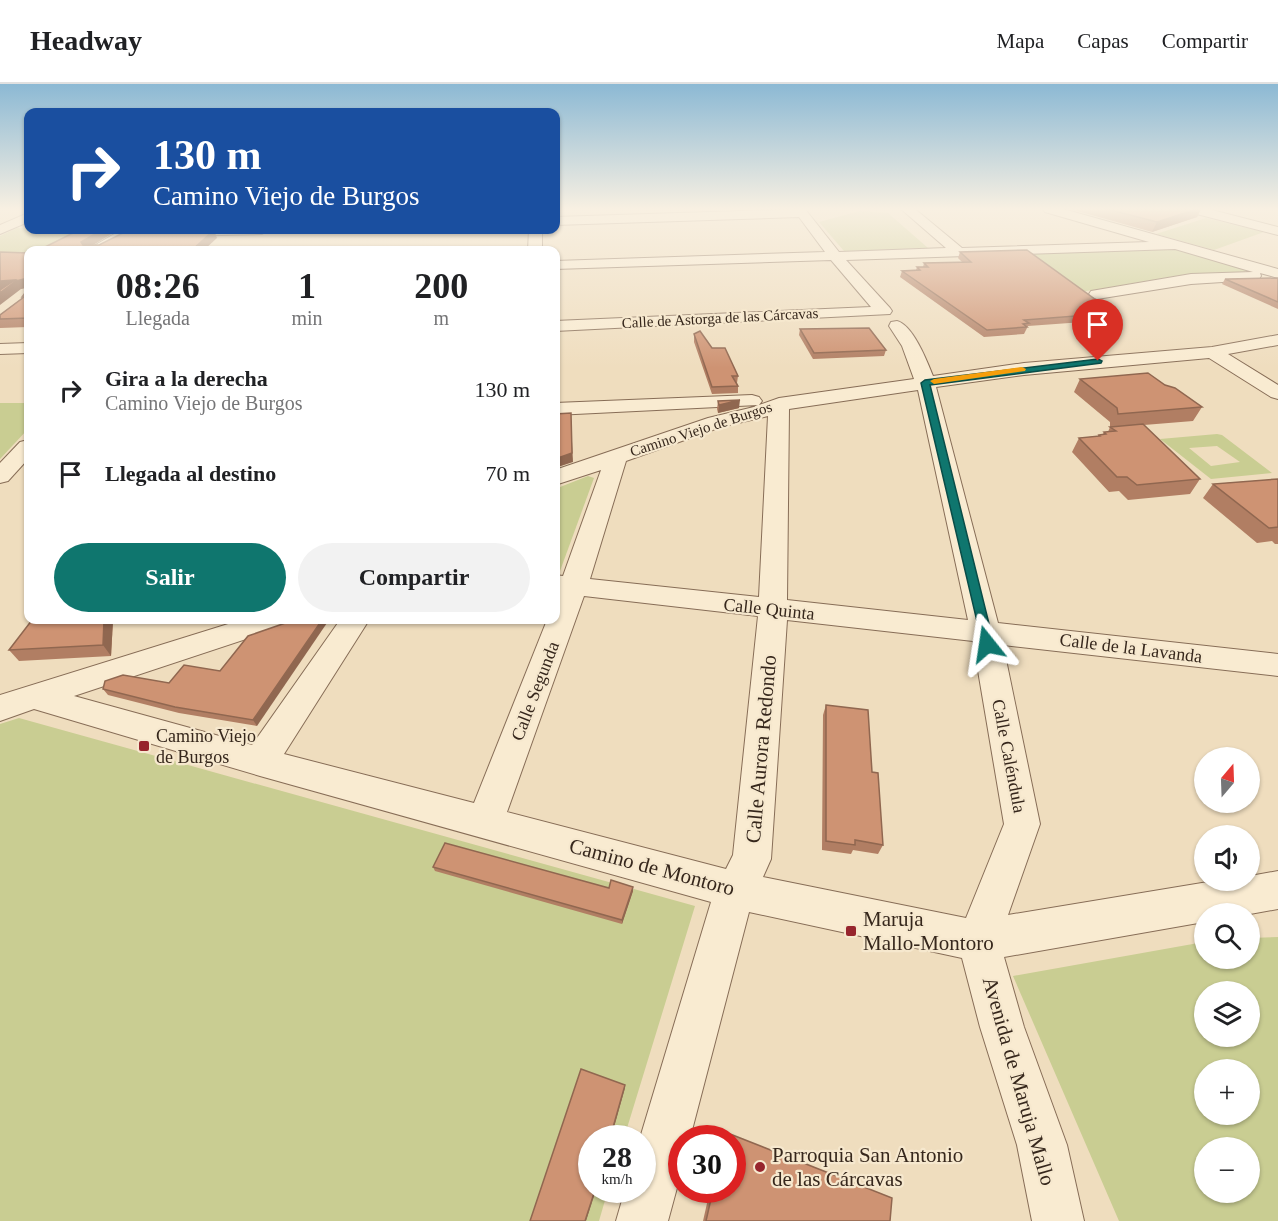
<!DOCTYPE html>
<html lang="es">
<head>
<meta charset="utf-8">
<style>
	:root { --surface:#fff; --page:#f2f2f2; --text:#202124; --muted:#757577; --line:#e0e0e0; --accent:#0f766e }
	body { margin:0; font-family:"Times New Roman",serif; background:var(--page); color:var(--text); height:100vh; display:flex; flex-direction:column; font-size:22px; white-space:nowrap }
	* { box-sizing:border-box; margin:0 }
	p { font-size:20px; color:var(--muted) }
	.icon { flex:none; width:33px; height:33px; fill:none; stroke:currentColor; stroke-width:2; stroke-linecap:round; stroke-linejoin:round }
	.map { position:relative; flex:1; overflow:hidden }
	.sheet { position:absolute; left:24px; top:162px; width:536px; height:378px; display:flex; flex-direction:column; background:var(--surface); border-radius:12px; box-shadow:0 2px 4px #0004 }
	.sheet>* { flex:none }
	.banner { position:absolute; left:24px; top:24px; width:536px; height:126px; border-radius:12px; box-shadow:0 2px 4px #0004; background:#1a4fa0; color:#fff; overflow:hidden }
	.needle { width:39px; rotate:19deg }
	.buttons { position:absolute; left:1194px; top:663px; display:grid; gap:12px }
	.buttons a { display:grid; place-items:center; width:66px; height:66px; border-radius:50%; background:var(--surface); box-shadow:0 2px 4px #0004; font-size:30px }
	.speed { position:absolute; left:578px; top:1041px; display:flex; gap:12px; font-size:30px; font-weight:700; text-align:center }
	.speed>* { display:grid; place-content:center; width:78px; height:78px; border-radius:50%; background:var(--surface); box-shadow:0 2px 4px #0004; line-height:1 }
	.speed small { font-size:15px; font-weight:400 }
	.speed .limit { border:9px solid #d22; background:#fff; color:#111 }
	.pin { position:absolute; display:grid; place-items:center; width:51px; height:51px; color:#fff; margin:-62px -26px; border-radius:50% 50% 50% 0; rotate:-45deg; box-shadow:0 0 6px #0007 }
	.pin .icon { rotate:45deg }
	.me { position:absolute; width:66px; margin:-33px; rotate:345deg; stroke-linejoin:round; filter:drop-shadow(0 0 4px #0008) }
	.turn { display:flex; align-items:center; gap:21px; height:126px; padding:0 30px; font-size:27px }
	.turn .icon { width:78px; height:78px; stroke-width:2.5 }
	.turn b { display:block; font-size:42px; line-height:51px }
	.eta { display:flex; justify-content:space-evenly; align-items:center; height:102px; text-align:center }
	.eta b { font-size:36px; font-weight:800; line-height:42px }
	.primary-button { display:flex; gap:12px; margin-top:auto; padding:12px 30px }
	.primary-button a { flex:1; height:69px; border-radius:36px; background:var(--accent); color:#fff; font-size:24px; font-weight:800; line-height:69px; text-align:center }
	.primary-button a+a { background:var(--page); color:var(--text) }
	ul { padding:0; list-style:none }
	li { display:flex; align-items:center; gap:18px; height:84px; padding:0 30px }
	li div { flex:1 }
	li b { display:block; font-size:22px }
	li em { font-style:normal }
	header { display:flex; align-items:center; gap:36px; box-sizing:border-box; height:84px; padding:0 30px; background:var(--surface); border-bottom:2px solid var(--line) }
	header strong { font-size:28px }
	nav { display:flex; gap:33px; margin-inline-start:auto; font-size:21px }
	.map>svg:first-child { display:block }
</style>
</head>
<body>
<header>
<strong>Headway</strong>
<nav><a>Mapa</a><a>Capas</a><a>Compartir</a></nav>
</header>
<div class="map">
<svg width="1278" height="1137" viewBox="0 0 1278 1137">
	<rect width="100%" height="100%" fill="#efddbe"/>
	<g fill="#c9cd92" fill-rule="evenodd">
		<polygon points="860,127 888,129 928,164 844,167 819,138"/>
		<polygon points="1206,134 1264,148 1214,166 1156,150"/>
		<polygon points="17,144 82,147 44,166 28,166 28,175 0,174 0,152"/>
		<polygon points="1174,165 1254,187 1182,191 1075,209 1021,170"/>
		<polygon points="0,319 28,319 28,345 0,375"/>
		<path d="M1217 350 1222 351 1272 389 1211 395 1160 355ZM1217 362 1240 378 1211 382 1189 364Z"/>
		<polygon points="588,392 594,394 560,487 555,486 555,405"/>
		<polygon points="19,634 695,822 624,1054 591,1054 591,1106 608,1106 599,1137 0,1137 0,640"/>
		<path d="M1278 853V1137H1119L1013 892 1204 858V874H1250V854ZM1204 908H1250V952H1204ZM1204 986H1250V1030H1204ZM1204 1064H1250V1108H1204Z"/>
	</g>
	<g fill="none" stroke-linecap="round" stroke-linejoin="round">
		<defs>
			<g id="minor">
				<polygon points="805,125 839,168 946,164 901,125 915,125 962,164 1149,158 1045,128 1043,125 1063,125 1278,185 1278,194 1260,189 1261,192 1259,195 1254,196 1191,200 1097,215 1091,213 1089,210 1091,207 1191,190 1253,188 1175,165 846,176 890,224 892,227 890,230 555,247 555,237 871,223 831,176 555,185 555,177 825,168 799,133 555,141 555,133"/>
				<polygon points="1187,125 1208,125 1278,143 1278,151 1189,128"/>
				<polygon points="28,129 28,138 0,150 0,141"/>
				<polygon points="121,146 137,146 103,166 87,166"/>
				<polygon points="170,146 269,146 262,150 175,152 170,151 168,148"/>
				<polygon points="529,146 542,146 542,166 528,166"/>
				<path d="M897 237C913 241 927 277 933 292L1024 279 1212 263 1278 251V261L1228 270 1278 301V315L1271 313 1209 274 1024 291 936 303 998 539 1278 570V592L1003 561 1040 740 1008 831 1220 796H1250V792L1278 787V825L1250 830H1204V838L1004 873 1024 943 1067 1061 1084 1137H1032L1017 1061 980 943 962 874 749 828 690 1054H681V1089L668 1137H616L625 1106H642L640 1054 711 818 260 692 34 625 0 637V611L241 536H286L282 543 74 612 252 661 340 536H369L284 670 474 719 547 536H555L557 509H555V491L563 492 601 386 555 401V386L708 334 754 323 758 321 555 331V319L752 311 759 313 762 317 759 321 779 314 914 295 902 262 889 242 891 238ZM918 306 968 536 787 516 789 325ZM768 332 759 513 590 495 626 377 721 343ZM584 512 758 532 733 771 726 785 507 728ZM787 536 973 557 1004 740 966 834 763 793 771 775Z"/>
				<polygon points="28,259 28,269 0,270 0,260"/>
				<polygon points="28,356 28,375 8,397 0,399 0,379 20,358"/>
			</g>
		</defs>
		<use href="#minor" stroke="#876d57" stroke-width="2"/>
		<use href="#minor" fill="#f9ebd1" fill-rule="evenodd"/>
	</g>
	<g fill="#b17e63">
		<polygon points="1070,125 1201,125 1197,133 1152,148"/>
		<polygon points="960,168 1114,229 1111,236 1028,242 1024,250 984,253 900,193 902,187 916,186 917,183 923,183 924,179 962,178 958,174"/>
		<polygon points="28,169 28,243 0,244 0,231 22,214 22,213 25,209 25,204 21,205"/>
		<polygon points="1278,194 1278,225 1222,200 1225,195"/>
		<polygon points="800,245 886,266 884,272 813,275 799,251"/>
		<polygon points="694,250 712,264 738,292 737,299 738,302 738,309 712,310 694,258"/>
		<polygon points="1080,295 1165,301 1202,323 1193,337 1144,341 1200,395 1190,410 1128,416 1119,407 1109,408 1072,368 1079,354 1098,352 1099,351 1103,350 1104,348 1108,348 1110,343 1110,338 1074,308"/>
		<polygon points="718,317 739,324 718,329 717,325"/>
		<polygon points="1278,395 1278,460 1275,460 1272,457 1257,459 1203,414 1213,400"/>
		<polygon points="32,536 113,536 111,572 19,577 9,566"/>
		<polygon points="248,552 257,642 179,629 108,611 103,605 169,599 220,587"/>
		<polygon points="826,621 872,688 883,761 878,770 853,766 851,770 822,766 823,631"/>
		<polygon points="433,783 609,804 633,803 633,807 622,840 435,787"/>
		<polygon points="725,1048 890,1137 703,1137 710,1106 732,1106 732,1054 722,1054"/>
	</g>
	<g fill="#906750">
		<polygon points="1197,125 1201,125 1197,133 1152,148 1157,138"/>
		<polygon points="102,146 118,146 85,166 81,158"/>
		<polygon points="214,146 217,154 204,166 192,166"/>
		<polygon points="24,195 28,203 21,205 0,221 0,197"/>
		<polygon points="740,316 739,324 718,329 719,321"/>
		<polygon points="571,338 573,378 555,384 555,375"/>
		<polygon points="104,536 113,536 111,572 103,561"/>
		<polygon points="322,536 329,536 257,642 253,636"/>
		<polygon points="633,803 633,807 622,840 622,836"/>
		<polygon points="625,1001 625,1004 611,1054 610,1054"/>
		<polygon points="595,1106 596,1106 586,1137 585,1137"/>
	</g>
	<g fill="#ce9373" stroke="#906750" stroke-width="1.5">
		<polygon points="1107,125 1197,125 1157,138"/>
		<polygon points="79,146 102,146 81,158 83,161 99,161 123,149 214,146 192,166 39,166"/>
		<polygon points="1027,166 1114,229 1024,236 1029,239 1023,240 1027,243 987,246 902,187 920,186 917,183 928,183 924,179 971,178 960,168"/>
		<polygon points="0,168 28,169 28,234 0,235 0,231 24,213 22,213 25,209 24,195 16,197 0,209 0,206 15,196 0,197"/>
		<polygon points="1278,194 1278,218 1225,195 1228,195"/>
		<polygon points="869,244 886,266 814,269 800,245"/>
		<polygon points="700,247 712,264 725,264 738,292 732,292 738,302 712,303 694,250"/>
		<polygon points="1148,289 1165,301 1175,304 1202,323 1118,330 1117,324 1080,295"/>
		<polygon points="740,316 719,321 718,317"/>
		<polygon points="571,329 572,369 555,375 555,330"/>
		<polygon points="1143,340 1200,395 1137,401 1127,393 1117,393 1079,354 1100,352 1099,351 1106,350 1104,348 1116,347 1110,343"/>
		<polygon points="1278,395 1278,443 1269,444 1213,400"/>
		<polygon points="32,536 104,536 103,561 9,566"/>
		<polygon points="294,536 322,536 253,636 175,623 103,605 105,597 123,591 169,599 184,581 220,587 248,552"/>
		<polygon points="826,621 868,626 872,688 878,689 883,761 855,756 855,761 826,757"/>
		<polygon points="445,759 609,804 611,796 633,803 622,836 433,783"/>
		<polygon points="581,985 625,1001 610,1054 591,1054 591,1106 595,1106 585,1137 530,1137"/>
		<polygon points="725,1048 892,1114 890,1137 706,1137 713,1106 732,1106 732,1054 724,1054"/>
	</g>
	<linearGradient id="sky" x2="0" y2="1"><stop stop-color="#8cb9d4"/><stop offset="0.44" stop-color="#f8f0e2"/><stop offset="1" stop-color="#f8f0e2" stop-opacity="0"/></linearGradient>
	<rect width="1278" height="284" fill="url(#sky)"/>
	<polygon fill="#0f766e" stroke="#0a4d48" stroke-width="1.5" points="1098,275 1102,277 1101,279 930,301 994,560 987,565 983,563 921,299 925,296"/>
	<polygon fill="#f59e0b" points="1022,283 1026,285 1025,287 934,300 930,297 934,295"/>
	<g fill="#97252d" stroke="#f6e8ce" stroke-width="2">
		<rect x="138" y="656" width="12" height="12" rx="3"/>
		<rect x="845" y="841" width="12" height="12" rx="3"/>
		<circle cx="760" cy="1083" r="6"/>
	</g>
	<g text-anchor="middle" stroke-width="4.5" stroke-linejoin="round" paint-order="stroke">
		<g font-size="15" fill="#36271c" stroke="#f6e8ce">
			<text transform="translate(720 234) rotate(-3)" y="5">Calle de Astorga de las Cárcavas</text>
			<text transform="translate(701 345) rotate(-18)" y="5">Camino Viejo de Burgos</text>
		</g>
		<g font-size="18" fill="#36271c" stroke="#f6e8ce">
			<text transform="translate(769 525) rotate(6)" y="6">Calle Quinta</text>
			<text transform="translate(1131 564) rotate(7)" y="6">Calle de la Lavanda</text>
			<text transform="translate(535 607) rotate(-69)" y="6">Calle Segunda</text>
			<text transform="translate(1009 672) rotate(79)" y="6">Calle Caléndula</text>
		</g>
		<g font-size="18" fill="#36271c" stroke="#f6e8ce" text-anchor="start">
			<text x="156" y="658">Camino Viejo<tspan x="156" dy="21">de Burgos</tspan></text>
		</g>
		<g font-size="21" fill="#36271c" stroke="#f6e8ce">
			<text transform="translate(761 665) rotate(-85)" y="7">Calle Aurora Redondo</text>
			<text transform="translate(652 783) rotate(15)" y="7">Camino de Montoro</text>
			<text transform="translate(1019 997) rotate(74)" y="7">Avenida de Maruja Mallo</text>
		</g>
		<g font-size="21" fill="#36271c" stroke="#f6e8ce" text-anchor="start">
			<text x="863" y="842">Maruja<tspan x="863" dy="24">Mallo-Montoro</tspan></text>
			<text x="772" y="1078">Parroquia San Antonio<tspan x="772" dy="24">de las Cárcavas</tspan></text>
		</g>
	</g>
</svg>
<div class="buttons">
<a><svg class="needle" viewBox="-14 -14 28 28"><path d="M0-13l5 13h-10z" fill="#e53935"/><path d="M0 13l5-13h-10z" fill="#757577"/></svg></a>
<a><svg class="icon" aria-label="sound" viewBox="0 0 24 24"><path d="M4 9h4l5-4v14l-5-4H4zM17 9q2 3 0 6"/></svg></a>
<a><svg class="icon" aria-label="search" viewBox="0 0 24 24"><circle cx="10" cy="10" r="6"/><path d="M15 15l6 6"/></svg></a>
<a><svg class="icon" aria-label="layers" viewBox="0 0 24 24"><path d="M12 4l9 5-9 5-9-5zM3 14l9 5 9-5"/></svg></a>
<a>+</a>
<a>−</a>
</div>
<div class="speed"><div>28<small>km/h</small></div><div class="limit">30</div></div>
<div class="pin" style="left:1098px;top:277px;background:#d93025"><svg class="icon" aria-label="arrive" viewBox="0 0 24 24"><path d="M6 21V4h12l-3 4 3 4H6"/></svg></div>
<svg class="me" style="left:987px;top:560px" viewBox="-20 -20 40 40"><path d="M0-17L14 15 0 8-14 15z" fill="#0f766e" stroke="#fff" stroke-width="4"/></svg>
<div class="banner">
<div class="turn"><svg class="icon" aria-label="right" viewBox="0 0 24 24"><path d="M7 20v-9h11M14 6l5 5-5 5"/></svg><div><b>130 m</b>Camino Viejo de Burgos</div></div>
</div>
<section class="sheet">
<div class="eta">
<div><b>08:26</b><p>Llegada</p></div>
<div><b>1</b><p>min</p></div>
<div><b>200</b><p>m</p></div>
</div>
<ul>
<li><svg class="icon" aria-label="right" viewBox="0 0 24 24"><path d="M7 20v-9h11M14 6l5 5-5 5"/></svg><div><b>Gira a la derecha</b><p>Camino Viejo de Burgos</p></div><em>130 m</em></li>
<li><svg class="icon" aria-label="arrive" viewBox="0 0 24 24"><path d="M6 21V4h12l-3 4 3 4H6"/></svg><div><b>Llegada al destino</b></div><em>70 m</em></li>
</ul>
<div class="primary-button"><a>Salir</a><a>Compartir</a></div>
</section>
</div>
</body>
</html>
